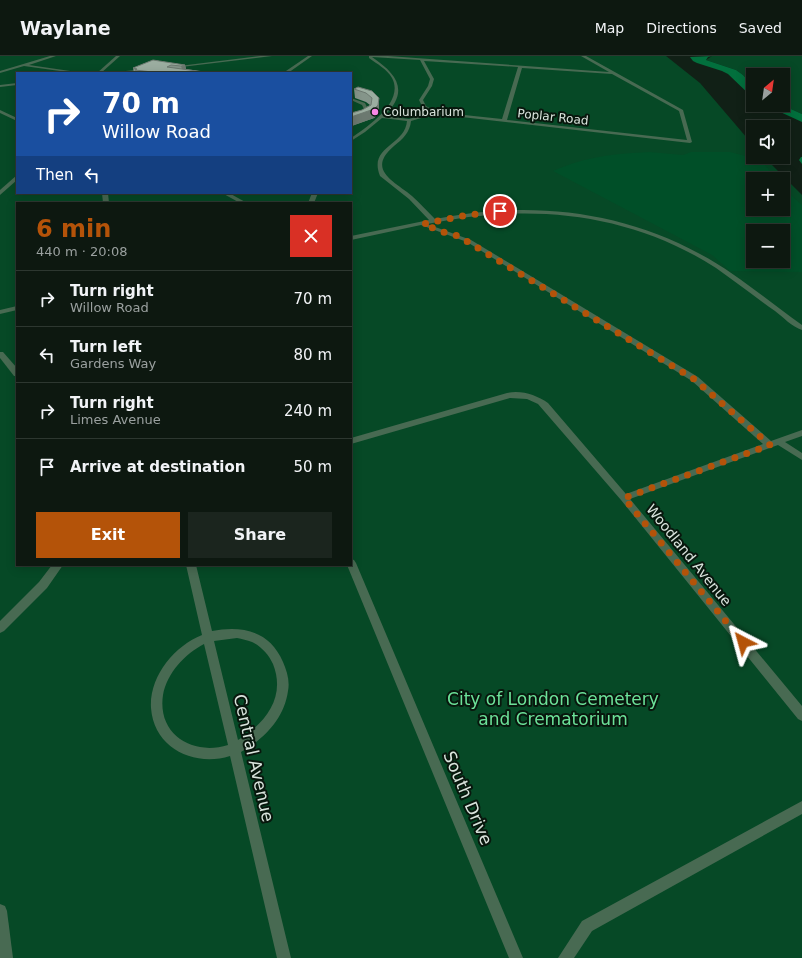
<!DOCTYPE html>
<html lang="en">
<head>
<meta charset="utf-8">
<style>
	:root { --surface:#0d1810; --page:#1b251e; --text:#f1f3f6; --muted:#9aa09f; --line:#2d3730; --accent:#b45309 }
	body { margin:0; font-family:"DejaVu Sans",sans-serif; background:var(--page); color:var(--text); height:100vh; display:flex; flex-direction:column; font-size:15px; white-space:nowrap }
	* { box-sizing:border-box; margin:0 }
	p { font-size:13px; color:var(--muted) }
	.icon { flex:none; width:22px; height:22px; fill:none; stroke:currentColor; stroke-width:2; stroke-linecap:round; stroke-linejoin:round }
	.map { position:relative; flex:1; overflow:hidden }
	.sheet { position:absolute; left:16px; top:146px; width:336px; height:364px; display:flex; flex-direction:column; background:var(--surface); border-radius:0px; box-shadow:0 2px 10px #0003,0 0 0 1px var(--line) }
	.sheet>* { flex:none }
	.banner { position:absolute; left:16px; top:16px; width:336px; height:122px; border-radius:0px; box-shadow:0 2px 10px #0003,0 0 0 1px var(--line); background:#1a4fa0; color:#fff; overflow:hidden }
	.needle { width:26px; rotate:29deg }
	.fabs { position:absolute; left:746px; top:12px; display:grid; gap:8px }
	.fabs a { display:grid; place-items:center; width:44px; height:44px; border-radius:0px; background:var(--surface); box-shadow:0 2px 10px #0003,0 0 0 1px var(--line); font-size:20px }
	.pin { position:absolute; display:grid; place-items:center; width:34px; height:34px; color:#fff; margin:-17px; border:2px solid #fff; border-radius:50%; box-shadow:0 1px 4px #0007 }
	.me { position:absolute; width:44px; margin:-22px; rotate:321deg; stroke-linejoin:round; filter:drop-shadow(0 0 3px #0008) }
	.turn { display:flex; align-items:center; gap:14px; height:84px; padding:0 20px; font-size:18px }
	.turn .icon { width:52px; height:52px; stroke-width:2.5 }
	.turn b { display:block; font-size:28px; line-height:34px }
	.then { display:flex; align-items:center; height:38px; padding:0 20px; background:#0003; gap:8px; font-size:15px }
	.round { display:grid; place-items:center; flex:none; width:42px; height:42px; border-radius:0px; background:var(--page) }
	.overview { display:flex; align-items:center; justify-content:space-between; height:68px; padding:0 20px }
	h1 { font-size:24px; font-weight:700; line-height:30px; color:var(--accent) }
	.button { display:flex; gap:8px; margin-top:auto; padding:8px 20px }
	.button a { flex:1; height:46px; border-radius:0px; background:var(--accent); color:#fff; font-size:16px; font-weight:700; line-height:46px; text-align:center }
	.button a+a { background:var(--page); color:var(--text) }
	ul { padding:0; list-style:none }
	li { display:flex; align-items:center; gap:12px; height:56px; padding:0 20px; border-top:1px solid var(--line) }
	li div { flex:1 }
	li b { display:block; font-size:15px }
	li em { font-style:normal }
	header { display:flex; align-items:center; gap:24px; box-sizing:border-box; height:56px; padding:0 20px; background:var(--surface); border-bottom:1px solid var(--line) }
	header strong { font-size:19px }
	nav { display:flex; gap:22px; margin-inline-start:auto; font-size:14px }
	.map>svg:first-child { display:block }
</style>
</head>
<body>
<header>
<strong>Waylane</strong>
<nav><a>Map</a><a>Directions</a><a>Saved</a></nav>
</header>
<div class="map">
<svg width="802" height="902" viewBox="0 0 802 902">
	<rect width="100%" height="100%" fill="#112016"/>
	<g fill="#064926" fill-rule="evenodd">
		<path d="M0 0H666L700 27 753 89V101H764L802 139V902H0ZM17 17H351V137H17ZM753 123H783V153H753ZM17 147H351V509H17ZM753 175H783V205H753Z"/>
		<polygon points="712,0 802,0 802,58 782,49 783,49 783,19 753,19 753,30 743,19 736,14 706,4"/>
	</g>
	<path fill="#004f28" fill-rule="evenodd" d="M649 96 683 99 691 96H730L761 104 776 123H753V153H783V132L802 149V216L730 215 712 199 553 115C588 100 612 98 649 96ZM753 175H783V205H753Z"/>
	<g fill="#02703d">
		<polygon points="712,0 708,1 706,4 736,14 743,19 753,30 753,42 728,18 722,15 697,7 693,5 690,1"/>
		<polygon points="765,49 782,49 802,58 802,66"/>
	</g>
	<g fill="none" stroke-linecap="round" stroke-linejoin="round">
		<polygon fill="#02703d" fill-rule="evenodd" points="801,101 802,101 802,108 799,104"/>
		<g fill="#486a52" fill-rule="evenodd">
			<polygon points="50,0 56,0 29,9 84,17 74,17 24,10 0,17 0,15"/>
			<polygon points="116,0 120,0 101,17 97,17"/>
			<polygon points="260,0 272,0 173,12 171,11"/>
			<polygon points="308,0 312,0 288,17 283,17"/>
			<path d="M369 0H388L609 16 581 0H586L683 54 692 86 690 87 435 58 411 65C410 76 403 83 394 90 366 114 394 125 412 140 420 147 427 155 435 163 526 145 617 153 700 198 736 217 768 245 802 269V274C792 271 783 261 775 255 755 241 736 226 716 212 628 155 526 147 427 168L471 184 698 321 771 385 802 374V380L785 386 802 397V404L778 389 630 443 802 650V665L798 663 621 444 538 348 527 343 510 342 351 388V382L507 337C522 334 536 339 548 347L626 438 763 388 692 325 467 186 421 169 351 184V180L429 164 409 143 380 120C368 90 405 90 407 65L382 62 365 76 351 85V82C367 71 405 46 392 22 387 13 377 8 369 2ZM372 1 420 4 430 23 428 30 419 44 423 52 431 57 409 63 384 60C410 35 397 18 372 1ZM424 5 518 11 502 63 436 56 426 50 423 44 432 30 434 23ZM522 12 612 18 679 55 687 84 507 64Z"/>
			<polygon points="145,13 144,15 114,17 116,16"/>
			<polygon points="17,27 17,29 0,31 0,29"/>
			<polygon points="351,42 365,47 369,55 362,63 351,66 351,64 358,61 365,55 362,49 351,44"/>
			<polygon points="0,54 17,62 17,65 0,57"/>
			<polygon points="17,119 17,124 0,139 0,134"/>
			<polygon points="102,137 108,137 109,147 103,147"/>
			<polygon points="222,137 229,137 247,147 240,147"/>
			<polygon points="312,137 318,137 314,147 308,147"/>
			<polygon points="17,250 17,254 0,258 0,254"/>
			<polygon points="0,296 3,296 17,312 17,320 14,320 0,302"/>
			<polygon points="351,503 354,504 356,507 523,902 509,902 347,509 351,509"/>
			<polygon points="52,509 63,509 47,532 4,575 0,577 0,565 39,526"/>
			<path d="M186 509H196L212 575C242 569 270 575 283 606 287 615 290 625 288 635 284 663 264 683 241 696L291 902H277L230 700C195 711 154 693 151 652 149 621 174 590 202 579ZM237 582C242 583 247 584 252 586 261 590 269 599 273 608 286 641 266 667 238 684L214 585ZM204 588 228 689C193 700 157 679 163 639 167 617 185 598 204 588Z"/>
			<polygon points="802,745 802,758 592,875 574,902 558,902 582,865"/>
			<polygon points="0,848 5,850 7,855 13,902 0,902"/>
		</g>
	</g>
	<g fill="#85958a">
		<polygon points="153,4 185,9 186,13 212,17 134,17 133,12"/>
		<polygon points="354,33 372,35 379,51 378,58 374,62 351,70 351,57 362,54 370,49 366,46 355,42"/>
	</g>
	<g fill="#6c7970">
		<polygon points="185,9 187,17 183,17 181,10"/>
		<polygon points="379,42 379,51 378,58 374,62 352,70 351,61 374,53"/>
	</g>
	<g fill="#9bada0" stroke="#6c7970">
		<polygon points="153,4 185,9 181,10 171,9 167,11 212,17 161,17 135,14 137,13 133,12"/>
		<polygon points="358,31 372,35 379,42 378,49 374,53 351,61 351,57 362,54 371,49 372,42 366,37 354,33"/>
	</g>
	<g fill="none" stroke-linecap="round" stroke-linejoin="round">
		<polyline stroke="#b45309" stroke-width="7" stroke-dasharray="0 12.6" points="500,155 462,160 423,168 443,176 458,180 694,323 770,389 624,442 743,586"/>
	</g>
	<circle fill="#fa87e6" stroke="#08170d" stroke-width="1.5" cx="375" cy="56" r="4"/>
	<g text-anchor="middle" stroke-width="4" stroke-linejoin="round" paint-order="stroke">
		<g font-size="12" fill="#dae4dd" stroke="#08170d" text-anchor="start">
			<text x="383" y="60">Columbarium</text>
		</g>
		<g font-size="12" fill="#dae4dd" stroke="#08170d">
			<text transform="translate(553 61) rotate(6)" y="4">Poplar Road</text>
		</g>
		<g font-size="14" fill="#dae4dd" stroke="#08170d">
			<text transform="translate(689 499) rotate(51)" y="5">Woodland Avenue</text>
		</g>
		<g font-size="17" fill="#6ce299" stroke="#08170d">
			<text x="553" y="649">City of London Cemetery<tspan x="553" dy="20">and Crematorium</tspan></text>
		</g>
		<g font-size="17" fill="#dae4dd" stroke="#08170d">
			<text transform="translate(254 702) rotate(77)" y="6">Central Avenue</text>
			<text transform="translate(468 742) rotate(67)" y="6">South Drive</text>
		</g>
	</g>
</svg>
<div class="fabs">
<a><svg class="needle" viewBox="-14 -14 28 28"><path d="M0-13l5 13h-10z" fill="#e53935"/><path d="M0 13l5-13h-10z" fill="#9aa09f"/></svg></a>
<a><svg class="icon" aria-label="sound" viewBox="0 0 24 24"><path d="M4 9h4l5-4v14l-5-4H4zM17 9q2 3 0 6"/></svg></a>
<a>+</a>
<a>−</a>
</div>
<div class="pin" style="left:500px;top:155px;background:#d93025"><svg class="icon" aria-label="arrive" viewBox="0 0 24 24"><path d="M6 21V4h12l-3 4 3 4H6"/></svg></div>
<svg class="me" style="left:743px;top:586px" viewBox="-20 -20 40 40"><path d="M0-17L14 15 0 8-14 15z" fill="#b45309" stroke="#fff" stroke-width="4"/></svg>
<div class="banner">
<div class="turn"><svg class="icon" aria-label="right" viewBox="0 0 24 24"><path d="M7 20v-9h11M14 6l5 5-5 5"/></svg><div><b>70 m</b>Willow Road</div></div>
<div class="then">Then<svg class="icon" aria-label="left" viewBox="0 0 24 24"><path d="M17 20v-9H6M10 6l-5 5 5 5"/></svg></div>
</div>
<section class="sheet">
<div class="overview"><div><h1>6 min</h1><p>440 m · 20:08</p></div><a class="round" style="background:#d93025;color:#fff"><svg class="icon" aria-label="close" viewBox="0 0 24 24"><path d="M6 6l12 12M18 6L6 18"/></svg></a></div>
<ul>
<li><svg class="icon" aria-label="right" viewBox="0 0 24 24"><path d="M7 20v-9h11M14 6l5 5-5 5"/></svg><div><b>Turn right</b><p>Willow Road</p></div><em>70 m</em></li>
<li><svg class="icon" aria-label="left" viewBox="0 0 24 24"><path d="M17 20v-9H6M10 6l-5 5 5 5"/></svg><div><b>Turn left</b><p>Gardens Way</p></div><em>80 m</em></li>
<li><svg class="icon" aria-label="right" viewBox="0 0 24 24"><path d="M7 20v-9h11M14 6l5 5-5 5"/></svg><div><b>Turn right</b><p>Limes Avenue</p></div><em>240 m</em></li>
<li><svg class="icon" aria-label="arrive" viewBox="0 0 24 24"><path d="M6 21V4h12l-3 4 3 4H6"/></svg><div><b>Arrive at destination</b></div><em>50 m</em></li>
</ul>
<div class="button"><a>Exit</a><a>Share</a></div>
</section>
</div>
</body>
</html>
